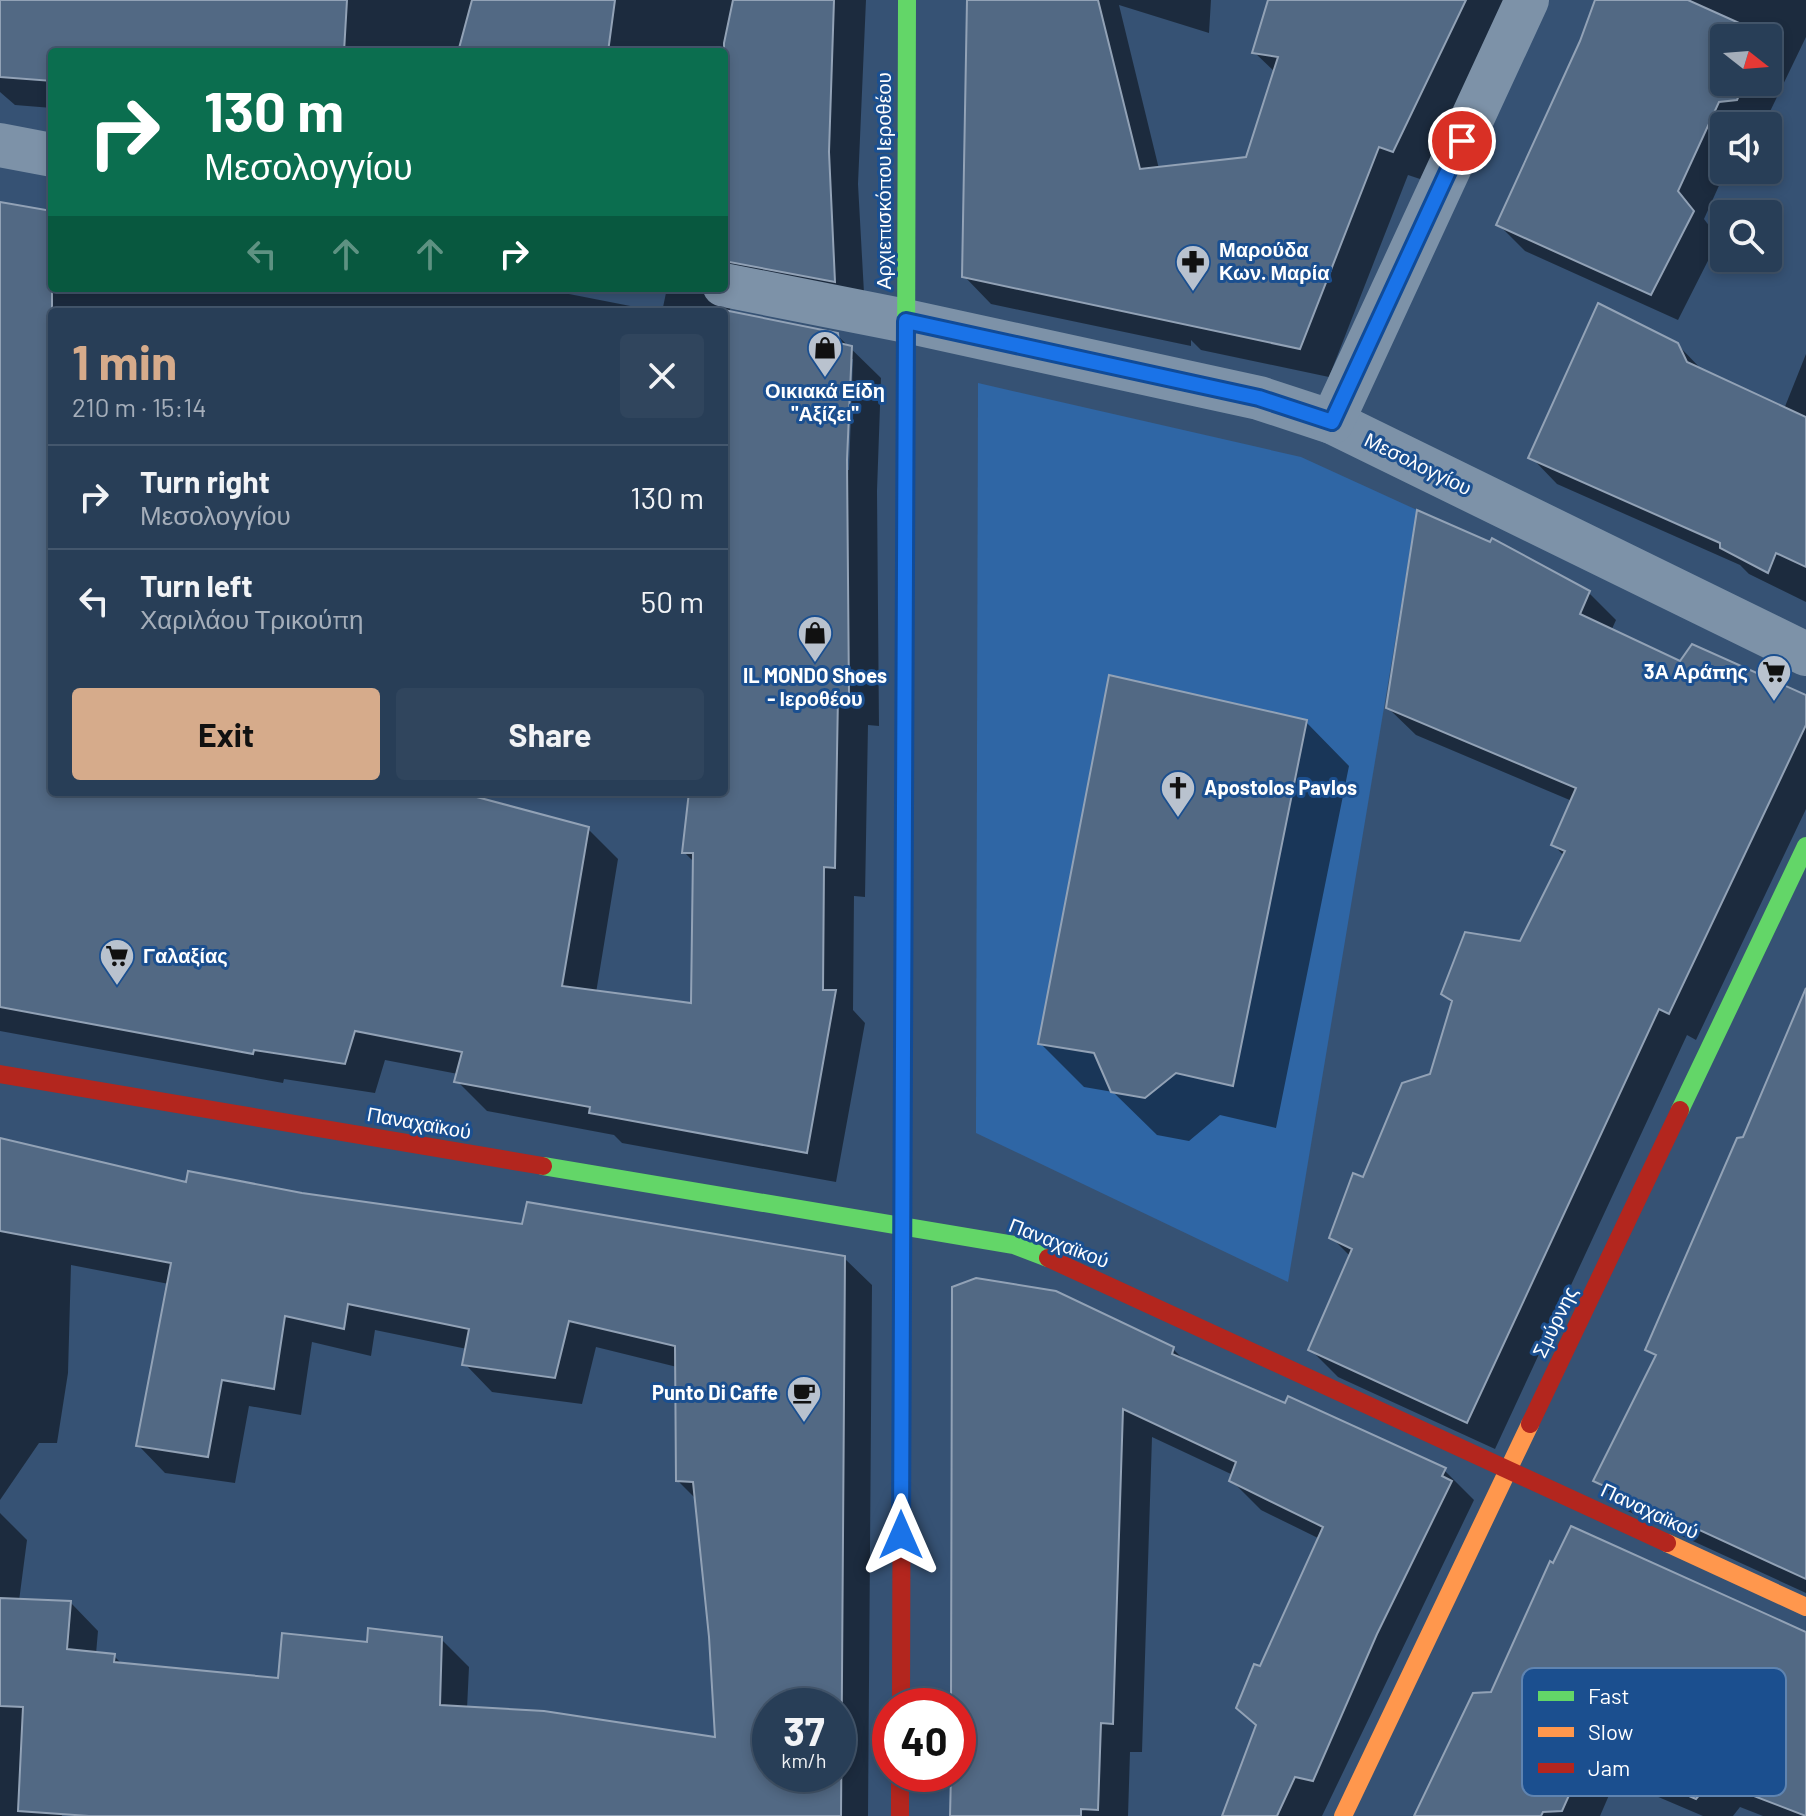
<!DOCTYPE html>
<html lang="en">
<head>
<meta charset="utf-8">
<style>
	:root { --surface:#283e57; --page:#30455d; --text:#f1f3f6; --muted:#a5aeba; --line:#44576d; --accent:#d6ab8b }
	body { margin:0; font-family:Barlow,sans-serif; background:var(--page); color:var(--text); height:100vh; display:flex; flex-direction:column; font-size:30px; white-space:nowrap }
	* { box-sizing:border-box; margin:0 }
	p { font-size:26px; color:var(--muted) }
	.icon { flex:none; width:44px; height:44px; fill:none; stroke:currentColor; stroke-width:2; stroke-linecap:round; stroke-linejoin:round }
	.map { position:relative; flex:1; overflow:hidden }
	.drawer { position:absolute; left:48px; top:308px; width:680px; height:488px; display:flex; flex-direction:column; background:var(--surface); border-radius:8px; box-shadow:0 4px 12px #0003,0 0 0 2px var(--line) }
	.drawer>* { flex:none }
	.hud { position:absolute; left:48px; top:48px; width:680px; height:244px; border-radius:8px; box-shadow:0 4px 12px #0003,0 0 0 2px var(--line); background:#0b6e4f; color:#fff; overflow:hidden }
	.needle { width:52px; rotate:107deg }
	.tools { position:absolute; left:1710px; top:24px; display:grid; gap:16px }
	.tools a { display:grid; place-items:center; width:72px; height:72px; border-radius:8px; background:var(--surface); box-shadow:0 4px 12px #0003,0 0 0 2px var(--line); font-size:40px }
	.speed { position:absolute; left:752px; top:1688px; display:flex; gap:16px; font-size:40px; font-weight:700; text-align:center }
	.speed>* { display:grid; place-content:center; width:104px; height:104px; border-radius:50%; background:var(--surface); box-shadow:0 4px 12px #0003,0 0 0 2px var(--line); line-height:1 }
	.speed small { font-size:20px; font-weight:400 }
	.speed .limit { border:12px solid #d22; background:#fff; color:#111 }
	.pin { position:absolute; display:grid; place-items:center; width:68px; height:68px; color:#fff; margin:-34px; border:4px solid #fff; border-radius:50%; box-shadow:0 2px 8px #0007 }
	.me { position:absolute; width:88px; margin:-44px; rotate:0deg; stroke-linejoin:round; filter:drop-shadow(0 0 6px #0008) }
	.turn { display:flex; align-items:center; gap:28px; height:168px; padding:0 24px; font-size:36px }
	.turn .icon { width:104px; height:104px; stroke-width:2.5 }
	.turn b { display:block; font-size:56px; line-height:68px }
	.lanes { display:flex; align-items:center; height:76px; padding:0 24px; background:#0003; justify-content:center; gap:40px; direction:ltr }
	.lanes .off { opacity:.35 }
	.round { display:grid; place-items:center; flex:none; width:84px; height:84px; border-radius:8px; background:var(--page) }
	.head { display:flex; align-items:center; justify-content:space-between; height:136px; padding:0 24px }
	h1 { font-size:48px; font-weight:700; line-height:60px; color:var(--accent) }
	.primary-button { display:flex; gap:16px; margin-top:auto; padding:16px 24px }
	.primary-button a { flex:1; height:92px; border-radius:8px; background:var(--accent); color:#111; font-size:32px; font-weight:700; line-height:92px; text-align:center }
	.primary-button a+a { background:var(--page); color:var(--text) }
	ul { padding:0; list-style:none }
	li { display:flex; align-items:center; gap:24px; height:104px; padding:0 24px; border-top:2px solid var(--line) }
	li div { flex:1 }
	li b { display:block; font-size:30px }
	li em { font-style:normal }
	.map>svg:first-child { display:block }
</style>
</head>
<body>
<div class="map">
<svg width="1806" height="1816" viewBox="0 0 1806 1816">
	<rect width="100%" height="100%" fill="#365274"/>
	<polygon fill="#2f66a5" points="978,383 1301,457 1417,510 1288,1282 976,1133"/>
	<g fill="#0007" fill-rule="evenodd">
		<path d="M0 0H866L858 184 865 311 736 298 728 313 837 335 881 378 877 491 879 726 868 725 865 897 854 896 853 1010 865 1023 836 1182 622 1143 614 1135 487 1111 457 1081 458 1074 385 1060 375 1093 284 1079 283 1083 0 1031V553L52 557V792H449L588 829 618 859 596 993 693 1005 695 863 684 852 691 792H724V312H662L667 288H724V52H52V108L15 105 0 92ZM849 359H853L849 470H845Z"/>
		<polygon points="971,0 1211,0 1209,33 1119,5 1159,169 1248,159 1276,73 1254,52 1270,0 1509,0 1423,180 1408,175 1329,377 1201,350 1191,340 1191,346 991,304 964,276"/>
		<path d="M1597 0H1806V37L1763 126H1724L1726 170 1704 219 1719 239 1678 320 1525 251 1498 224 1582 42ZM1724 38H1768V82H1724Z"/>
		<polygon points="0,204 52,214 52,288 536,288 564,293 558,288 567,288 564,293 661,312 52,312 52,514 0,503"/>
		<polygon points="1677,344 1704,372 1784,409 1806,354 1806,602 1749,574 1740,565 1557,484 1531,457"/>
		<polygon points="1589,593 1616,620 1611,631 1681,664 1806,698 1806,809 1696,1040 1687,1035 1495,1449 1338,1377 1310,1349 1351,1257 1331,1237 1431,1076 1453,1004 1443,994 1521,943 1564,856 1553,844 1572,801 1416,735 1388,708"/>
		<polygon points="1306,722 1349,766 1276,1128 1220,1115 1189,1141 1157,1135 1113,1092 1084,1087 1040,1043"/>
		<polygon points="1806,992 1806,1593 1623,1509 1596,1481 1657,1358 1648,1349 1744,1139"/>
		<path d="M0 1139 188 1184 302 1195 524 1227 844 1258 872 1285 868 1816H118L66 1779 62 1816H0V1513L27 1540 19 1601 71 1603 98 1631 96 1654 114 1656 123 1665 280 1680 368 1644 441 1639 469 1667 467 1709 717 1739 711 1636 697 1500 678 1481 677 1367 596 1347 582 1404 492 1392 465 1364 467 1349 375 1330 371 1356 312 1342 301 1415 249 1406 235 1483 165 1473 138 1445 169 1284 71 1265 68 1373 57 1443H39L0 1500ZM770 1706H838V1774H770Z"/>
		<polygon points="954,1288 1173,1349 1187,1363 1444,1470 1474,1500 1322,1816 1224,1816 1257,1726 1261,1669 1320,1539 1261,1510 1231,1480 1233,1475 1152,1437 1142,1752 1130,1752 1128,1816 953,1816 953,1774 958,1774 958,1706 953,1706"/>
		<polygon points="1806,1633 1806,1816 1763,1816 1740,1807 1733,1816 1703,1816 1616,1779 1600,1816 1416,1816 1492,1694"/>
	</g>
	<g fill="#526984" stroke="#92a2b6" stroke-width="2" fill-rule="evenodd">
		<polygon points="0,0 347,0 344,52 52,52 52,81 0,77"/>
		<polygon points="472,0 615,0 608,52 458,52"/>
		<polygon points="733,0 834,0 829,152 835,282 724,261 724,43"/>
		<polygon points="967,0 1098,0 1140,169 1246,157 1278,57 1252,53 1268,0 1466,0 1393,152 1379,147 1300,349 962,277"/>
		<polygon points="1595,0 1688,0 1768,36 1724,38 1724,82 1745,82 1737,100 1719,102 1678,191 1694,211 1651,295 1496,225 1580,41"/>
		<polygon points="0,202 52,211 52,792 458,792 589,827 562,986 691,1003 693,853 682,853 689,792 724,792 724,310 838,333 839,343 852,346 847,460 849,697 838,696 835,868 824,867 823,990 836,990 807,1153 589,1113 590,1107 454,1082 462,1052 355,1031 345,1064 254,1050 253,1054 0,1007"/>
		<polygon points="1598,303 1678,343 1687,362 1806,417 1806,567 1776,553 1768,573 1720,548 1720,543 1528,458"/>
		<polygon points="1417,510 1490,542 1492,538 1590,591 1580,614 1680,661 1692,644 1806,695 1806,725 1669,1014 1659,1009 1467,1423 1308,1350 1352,1249 1329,1238 1353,1173 1363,1177 1402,1083 1430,1074 1452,1001 1441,994 1465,932 1520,941 1565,851 1551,845 1576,788 1386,708"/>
		<polygon points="1109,675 1307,720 1233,1086 1176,1073 1145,1098 1111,1092 1094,1053 1038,1044"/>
		<polygon points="1806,988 1806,1579 1593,1481 1656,1355 1645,1350 1737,1138 1743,1137"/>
		<path d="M0 1138 186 1182 188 1171 302 1193 522 1224 527 1202 845 1256 841 1816H89L18 1811 23 1707 0 1706V1598L71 1601 67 1649 115 1654 114 1662 278 1678 282 1633 367 1642 368 1628 442 1637 440 1705 544 1711 715 1737 709 1637 693 1482 676 1481 675 1346 569 1321 555 1378 462 1365 469 1329 348 1304 344 1329 285 1316 274 1389 222 1380 208 1457 136 1446 171 1263 0 1231ZM770 1706H838V1774H770Z"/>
		<polygon points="976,1278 1056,1291 1174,1347 1172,1354 1285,1403 1288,1396 1446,1468 1442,1476 1452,1481 1377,1634 1313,1781 1295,1777 1277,1816 1222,1816 1256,1725 1236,1708 1254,1664 1260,1666 1323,1527 1229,1481 1236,1462 1123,1409 1113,1724 1101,1723 1098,1810 1081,1809 1081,1816 950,1816 951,1774 958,1774 958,1706 951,1706 952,1287"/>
		<polygon points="1571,1526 1806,1632 1806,1816 1712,1780 1696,1799 1588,1753 1562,1811 1543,1812 1541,1816 1414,1816 1473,1693 1491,1692 1550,1561 1553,1563"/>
	</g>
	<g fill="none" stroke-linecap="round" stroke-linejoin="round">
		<g stroke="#7d92a8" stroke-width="44">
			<polyline points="0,145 52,155"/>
			<polyline points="724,285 906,321 1259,398 1332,422 1806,654"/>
			<polyline points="1332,422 1527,0"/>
		</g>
		<g stroke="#63d668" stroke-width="18">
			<polyline points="906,376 907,0"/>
			<polyline points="1680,1110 1806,846"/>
			<polyline points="543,1166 1014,1245 1048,1258"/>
		</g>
		<g stroke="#ff974d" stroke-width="18">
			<polyline points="902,1352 903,1032"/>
			<polyline points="1667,1543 1806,1607"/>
			<polyline points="1343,1816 1530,1424"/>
		</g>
		<g stroke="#b3261e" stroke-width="18">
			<polyline points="903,1032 906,376"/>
			<polyline points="0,1074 543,1166"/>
			<polyline points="1048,1258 1667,1543"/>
			<polyline points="1530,1424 1680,1110"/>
			<polyline points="901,1706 902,1352"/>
			<polyline points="900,1774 900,1816"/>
		</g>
	</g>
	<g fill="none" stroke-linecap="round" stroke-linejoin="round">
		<defs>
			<polyline id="route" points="901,1535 906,321 1259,398 1332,422 1462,141"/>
		</defs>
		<use href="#route" stroke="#114b97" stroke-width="20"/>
		<use href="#route" stroke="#1a73e8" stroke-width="14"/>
	</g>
	<defs>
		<symbol id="pharmacy-pin" viewBox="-11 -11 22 30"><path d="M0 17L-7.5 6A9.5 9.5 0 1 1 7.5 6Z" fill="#b9c2ce" stroke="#1b4f8f"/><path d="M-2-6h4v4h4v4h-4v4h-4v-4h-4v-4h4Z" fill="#111"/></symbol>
		<symbol id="shop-pin" viewBox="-11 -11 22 30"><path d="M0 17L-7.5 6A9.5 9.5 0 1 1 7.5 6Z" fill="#b9c2ce" stroke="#1b4f8f"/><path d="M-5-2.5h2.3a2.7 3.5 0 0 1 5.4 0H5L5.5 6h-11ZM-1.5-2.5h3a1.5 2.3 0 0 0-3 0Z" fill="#111"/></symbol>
		<symbol id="supermarket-pin" viewBox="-11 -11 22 30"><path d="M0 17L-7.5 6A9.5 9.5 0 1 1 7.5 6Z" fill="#b9c2ce" stroke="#1b4f8f"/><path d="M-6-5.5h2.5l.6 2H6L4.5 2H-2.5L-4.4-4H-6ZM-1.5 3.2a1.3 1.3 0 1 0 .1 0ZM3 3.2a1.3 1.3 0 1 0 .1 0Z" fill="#111"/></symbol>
		<symbol id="church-pin" viewBox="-11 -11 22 30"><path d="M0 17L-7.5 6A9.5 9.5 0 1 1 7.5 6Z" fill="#b9c2ce" stroke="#1b4f8f"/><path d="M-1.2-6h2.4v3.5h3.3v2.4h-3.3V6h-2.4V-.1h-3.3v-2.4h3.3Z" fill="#111"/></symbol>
		<symbol id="cafe-pin" viewBox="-11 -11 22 30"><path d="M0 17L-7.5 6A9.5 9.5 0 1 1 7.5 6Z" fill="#b9c2ce" stroke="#1b4f8f"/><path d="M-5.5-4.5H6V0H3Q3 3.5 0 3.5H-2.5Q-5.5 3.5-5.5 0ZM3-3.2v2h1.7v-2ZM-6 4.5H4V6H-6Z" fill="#111"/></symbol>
	</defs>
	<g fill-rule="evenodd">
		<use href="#pharmacy-pin" x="1173" y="242" width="40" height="54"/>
		<use href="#shop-pin" x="805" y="328" width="40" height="54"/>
		<use href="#shop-pin" x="795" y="613" width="40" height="54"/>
		<use href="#supermarket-pin" x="1754" y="652" width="40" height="54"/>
		<use href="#church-pin" x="1158" y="768" width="40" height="54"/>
		<use href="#supermarket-pin" x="97" y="936" width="40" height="54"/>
		<use href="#cafe-pin" x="784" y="1373" width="40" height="54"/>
	</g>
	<g text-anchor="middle" stroke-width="6" stroke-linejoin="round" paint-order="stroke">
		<g font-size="20" fill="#fff" stroke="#1b4f8f">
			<text transform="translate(884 181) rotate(-90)" y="7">Αρχιεπισκόπου Ιεροθέου</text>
			<text transform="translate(1418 464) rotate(26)" y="7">Μεσολογγίου</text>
			<text transform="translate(419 1123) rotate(10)" y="7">Παναχαϊκού</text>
			<text transform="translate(1059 1243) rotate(21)" y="7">Παναχαϊκού</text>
			<text transform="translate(1555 1322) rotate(-64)" y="7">Σμύρνης</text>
			<text transform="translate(1650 1511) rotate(25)" y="7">Παναχαϊκού</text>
		</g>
		<g font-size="20" font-weight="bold" fill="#fff" stroke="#1b4f8f" text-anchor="start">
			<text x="1219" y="257">Μαρούδα<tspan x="1219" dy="23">Κων. Μαρία</tspan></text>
			<text x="825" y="398" text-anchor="middle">Οικιακά Είδη<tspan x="825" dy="23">"Αξίζει"</tspan></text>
			<text x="1748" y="679" text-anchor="end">3Α Αράπης</text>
			<text x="815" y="683" text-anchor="middle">IL MONDO Shoes<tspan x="815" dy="23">- Ιεροθέου</tspan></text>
			<text x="1204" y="795">Apostolos Pavlos</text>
			<text x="143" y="963">Γαλαξίας</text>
			<text x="778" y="1400" text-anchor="end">Punto Di Caffe</text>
		</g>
	</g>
	<rect x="1522" y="1668" width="264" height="128" rx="12" fill="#1b4f8f" stroke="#5f84b1" stroke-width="2"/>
	<rect x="1538" y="1691" width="36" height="10" fill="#63d668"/>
	<rect x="1538" y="1727" width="36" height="10" fill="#ff974d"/>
	<rect x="1538" y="1763" width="36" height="10" fill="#b3261e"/>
	<g font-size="22" fill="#fff">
		<text x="1588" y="1704">Fast</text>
		<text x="1588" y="1740">Slow</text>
		<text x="1588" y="1776">Jam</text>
	</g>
</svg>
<div class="tools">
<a><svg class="needle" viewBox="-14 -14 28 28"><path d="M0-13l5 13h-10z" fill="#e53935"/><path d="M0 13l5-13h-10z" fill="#a5aeba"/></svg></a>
<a><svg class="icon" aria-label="sound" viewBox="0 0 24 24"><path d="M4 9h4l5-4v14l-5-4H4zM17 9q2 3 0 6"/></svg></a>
<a><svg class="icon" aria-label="search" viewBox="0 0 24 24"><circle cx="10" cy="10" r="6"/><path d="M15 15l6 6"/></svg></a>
</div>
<div class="speed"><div>37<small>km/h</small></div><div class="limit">40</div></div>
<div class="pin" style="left:1462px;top:141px;background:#d93025"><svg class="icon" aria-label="arrive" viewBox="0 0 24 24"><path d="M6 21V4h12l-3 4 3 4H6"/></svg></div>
<svg class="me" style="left:901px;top:1535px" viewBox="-20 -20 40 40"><path d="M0-17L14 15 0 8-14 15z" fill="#1a73e8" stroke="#fff" stroke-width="4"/></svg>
<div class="hud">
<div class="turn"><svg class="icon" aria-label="right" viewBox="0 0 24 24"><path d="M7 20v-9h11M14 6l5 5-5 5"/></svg><div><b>130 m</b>Μεσολογγίου</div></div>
<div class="lanes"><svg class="icon off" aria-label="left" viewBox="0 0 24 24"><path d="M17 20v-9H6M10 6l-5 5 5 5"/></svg><svg class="icon off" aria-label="ahead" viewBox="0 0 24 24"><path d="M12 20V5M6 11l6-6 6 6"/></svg><svg class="icon off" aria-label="ahead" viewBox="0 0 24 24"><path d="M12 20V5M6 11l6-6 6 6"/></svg><svg class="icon" aria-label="right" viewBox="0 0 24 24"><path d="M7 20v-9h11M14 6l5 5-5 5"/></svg></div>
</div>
<section class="drawer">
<div class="head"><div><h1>1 min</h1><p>210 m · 15:14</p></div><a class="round"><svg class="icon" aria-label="close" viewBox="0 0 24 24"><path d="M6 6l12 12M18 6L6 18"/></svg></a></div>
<ul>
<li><svg class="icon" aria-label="right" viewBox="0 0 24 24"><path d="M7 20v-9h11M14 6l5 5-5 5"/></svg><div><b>Turn right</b><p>Μεσολογγίου</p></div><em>130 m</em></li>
<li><svg class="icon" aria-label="left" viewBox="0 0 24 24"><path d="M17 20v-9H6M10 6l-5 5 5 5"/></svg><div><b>Turn left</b><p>Χαριλάου Τρικούπη</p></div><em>50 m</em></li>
</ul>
<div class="primary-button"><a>Exit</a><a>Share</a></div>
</section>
</div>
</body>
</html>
